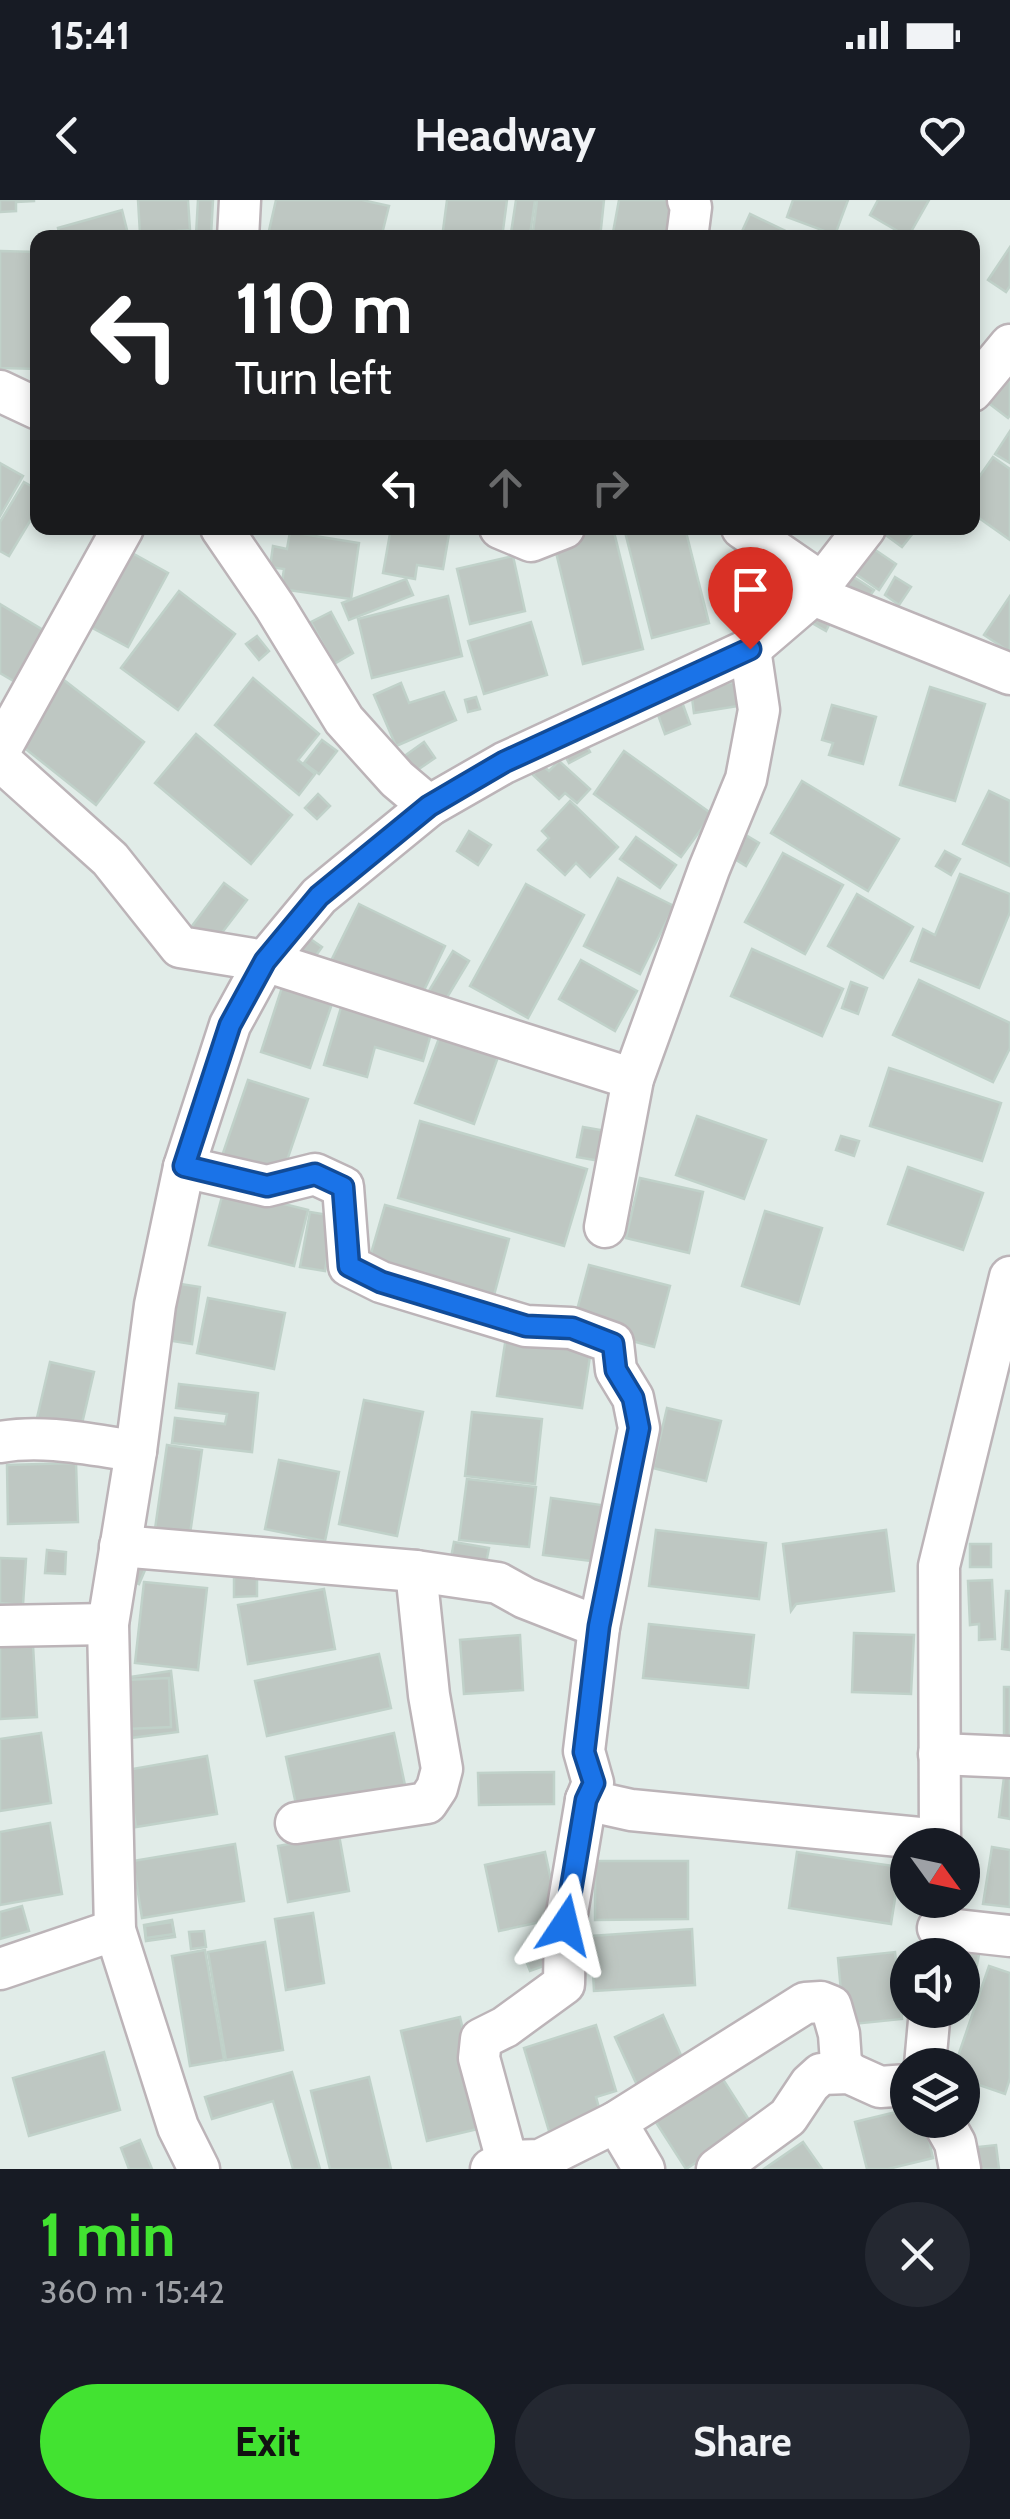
<!DOCTYPE html>
<html lang="en">
<head>
<meta charset="utf-8">
<style>
	:root { --surface:#171b24; --page:#242831; --text:#f1f3f6; --muted:#9ea1a6; --accent:#42e331 }
	body { margin:0; font-family:Cabin,sans-serif; background:var(--page); color:var(--text); height:100vh; display:flex; flex-direction:column; font-size:38px; white-space:nowrap }
	* { box-sizing:border-box; margin:0 }
	p { font-size:32px; color:var(--muted) }
	.icon { flex:none; width:55px; height:55px; fill:none; stroke:currentColor; stroke-width:2; stroke-linecap:round; stroke-linejoin:round }
	.map { position:relative; height:1969px; overflow:hidden }
	.side { display:flex; flex-direction:column; background:var(--surface); flex:1 }
	.side>* { flex:none }
	.banner { position:absolute; left:30px; top:30px; width:950px; height:305px; border-radius:20px; box-shadow:0 5px 15px #0003; background:#202124; color:#fff; overflow:hidden }
	.needle { width:65px; rotate:123deg }
	.buttons { position:absolute; left:890px; top:1628px; display:grid; gap:20px }
	.buttons a { display:grid; place-items:center; width:90px; height:90px; border-radius:50%; background:var(--surface); box-shadow:0 5px 15px #0003; font-size:50px }
	.pin { position:absolute; display:grid; place-items:center; width:85px; height:85px; color:#fff; margin:-102px -42px; border-radius:50% 50% 50% 0; rotate:-45deg; box-shadow:0 0 10px #0007 }
	.pin .icon { rotate:45deg }
	.me { position:absolute; width:110px; margin:-55px; rotate:10deg; stroke-linejoin:round; filter:drop-shadow(0 0 8px #0008) }
	.turn { display:flex; align-items:center; gap:35px; height:210px; padding:0 40px; font-size:45px }
	.turn .icon { width:130px; height:130px; stroke-width:2.5 }
	.turn b { display:block; font-size:70px; line-height:85px }
	.lanes { display:flex; align-items:center; height:95px; padding:0 40px; background:#0003; justify-content:center; gap:50px; direction:ltr }
	.lanes .off { opacity:.35 }
	.round { display:grid; place-items:center; flex:none; width:105px; height:105px; border-radius:52px; background:var(--page) }
	.overview { display:flex; align-items:center; justify-content:space-between; height:170px; padding:0 40px }
	h1 { font-size:60px; font-weight:800; line-height:75px; color:var(--accent) }
	.action { display:flex; gap:20px; margin-top:auto; padding:20px 40px }
	.action a { flex:1; height:115px; border-radius:60px; background:var(--accent); color:#111; font-size:40px; font-weight:800; line-height:115px; text-align:center }
	.action a+a { background:var(--page); color:var(--text) }
	.status { display:flex; justify-content:space-between; align-items:center; height:70px; padding:0 50px; background:var(--surface); direction:ltr }
	.status svg { height:28px; fill:currentColor }
	header { display:flex; justify-content:space-between; align-items:center; height:130px; padding:0 40px; background:var(--surface); font-size:45px; font-weight:800 }
	.map>svg:first-child { display:block }
</style>
</head>
<body>
<div class="status"><b>15:41</b><svg viewBox="0 0 49 12"><path d="M0 12V9h3v3zM5 12V6h3v6zM10 12V3h3v9zM15 12V0h3v12zM26 1h20v11H26zM47 4h2v5h-2z"/></svg></div>
<header><svg class="icon" aria-label="back" viewBox="0 0 24 24"><path d="M15 5l-7 7 7 7"/></svg>Headway<svg class="icon" aria-label="heart" viewBox="0 0 24 24"><path d="M12 20l-8-8c-3-5 5-10 8-4 3-6 11-1 8 4z"/></svg></header>
<div class="map">
<svg width="1010" height="1969" viewBox="0 0 1010 1969">
	<rect width="100%" height="100%" fill="#e1ece8"/>
	<g fill="#bec7c2" stroke="#c0d1c9" stroke-width="2.5">
		<polygon points="0,0 34,0 34,1 16,2 16,11 0,12"/>
		<polygon points="138,0 188,0 190,30 140,34"/>
		<polygon points="198,0 213,0 211,36 196,35"/>
		<polygon points="276,0 362,0 389,6 381,38 276,38 268,35"/>
		<polygon points="447,0 507,0 502,38 442,38"/>
		<polygon points="516,0 535,0 530,35 511,33"/>
		<polygon points="537,0 604,0 600,38 538,38 539,32 533,32"/>
		<polygon points="619,0 676,0 668,38 612,38"/>
		<polygon points="793,0 848,0 835,35 787,17"/>
		<polygon points="878,0 929,0 908,37 870,15"/>
		<polygon points="122,10 129,38 60,38 58,28"/>
		<polygon points="750,14 794,35 792,38 739,38"/>
		<polygon points="1010,47 1010,86 1006,92 988,80"/>
		<polygon points="0,51 38,52 38,169 0,168"/>
		<polygon points="1010,173 1010,215 1008,218 983,199"/>
		<polygon points="1010,231 1010,263 995,254"/>
		<polygon points="993,257 1010,269 1010,340 972,313 972,287"/>
		<polygon points="0,263 23,276 0,316"/>
		<polygon points="24,282 38,290 38,308 9,356 0,351 0,322"/>
		<polygon points="391,328 450,328 443,369 417,365 415,379 383,373"/>
		<polygon points="605,328 613,328 643,449 583,464 553,340"/>
		<polygon points="642,328 685,328 709,423 652,438 625,332"/>
		<polygon points="887,328 917,328 902,347 883,333"/>
		<polygon points="290,332 359,343 351,399 281,389 284,369 270,367 273,346 287,349"/>
		<polygon points="865,343 896,364 879,390 847,368"/>
		<polygon points="125,349 168,373 128,447 85,424"/>
		<polygon points="754,353 774,380 730,414 710,388"/>
		<polygon points="513,356 525,411 470,424 457,369"/>
		<polygon points="852,376 874,390 867,400 846,386"/>
		<polygon points="895,377 911,387 899,405 885,395"/>
		<polygon points="406,379 413,395 349,420 342,403"/>
		<polygon points="179,391 235,434 178,510 121,468"/>
		<polygon points="448,396 462,456 372,478 358,419"/>
		<polygon points="1010,396 1010,452 984,435"/>
		<polygon points="0,404 48,433 17,483 0,473"/>
		<polygon points="812,408 832,419 826,431 805,419"/>
		<polygon points="331,412 353,453 334,464 311,422"/>
		<polygon points="531,422 547,475 484,494 468,441"/>
		<polygon points="257,436 269,451 259,460 246,444"/>
		<polygon points="60,477 144,542 96,605 12,538"/>
		<polygon points="253,478 319,534 298,560 315,574 299,595 215,525"/>
		<polygon points="734,482 738,506 694,513 691,490"/>
		<polygon points="401,483 409,503 444,492 456,520 396,546 374,495"/>
		<polygon points="930,487 985,504 955,601 900,585"/>
		<polygon points="476,497 480,509 468,512 465,500"/>
		<polygon points="682,502 690,524 665,534 657,512"/>
		<polygon points="832,505 876,517 863,564 829,555 833,543 822,540"/>
		<polygon points="196,534 292,615 251,664 155,583"/>
		<polygon points="583,539 590,552 569,563 562,550"/>
		<polygon points="322,540 337,551 319,574 304,563"/>
		<polygon points="424,542 435,558 413,573 403,557"/>
		<polygon points="624,551 712,614 681,657 594,594"/>
		<polygon points="559,561 590,589 577,603 565,593 559,599 533,575 542,565 549,571"/>
		<polygon points="802,581 899,639 868,691 771,633"/>
		<polygon points="989,591 1010,601 1010,666 963,644"/>
		<polygon points="318,594 330,606 317,619 305,608"/>
		<polygon points="570,601 618,647 590,677 576,663 565,675 538,650 549,638 542,631"/>
		<polygon points="469,631 491,645 478,665 457,651"/>
		<polygon points="739,631 759,643 746,666 725,653"/>
		<polygon points="636,637 676,665 660,688 620,659"/>
		<polygon points="945,651 960,659 951,675 936,666"/>
		<polygon points="783,653 843,685 805,754 745,722"/>
		<polygon points="960,674 1010,694 1010,712 979,788 911,761 923,729 935,735"/>
		<polygon points="618,678 674,706 640,774 584,746"/>
		<polygon points="224,683 247,700 214,743 192,726"/>
		<polygon points="526,684 584,715 528,818 470,786"/>
		<polygon points="857,694 913,727 883,778 828,746"/>
		<polygon points="359,704 445,746 418,803 331,761"/>
		<polygon points="309,738 322,747 312,761 299,752"/>
		<polygon points="752,749 843,789 822,836 731,796"/>
		<polygon points="453,751 469,761 440,809 424,799"/>
		<polygon points="581,760 637,791 615,831 559,799"/>
		<polygon points="286,775 336,792 310,868 261,852"/>
		<polygon points="919,780 1010,823 1010,848 993,882 893,835"/>
		<polygon points="851,782 867,788 858,814 842,808"/>
		<polygon points="345,794 435,820 423,861 375,847 367,877 324,865"/>
		<polygon points="445,822 503,843 474,924 415,903"/>
		<polygon points="889,868 1001,903 982,961 870,926"/>
		<polygon points="248,880 308,899 281,978 221,959"/>
		<polygon points="697,916 766,940 744,999 676,975"/>
		<polygon points="420,921 587,969 564,1046 398,998"/>
		<polygon points="583,927 606,931 600,961 577,957"/>
		<polygon points="841,936 859,941 854,956 836,950"/>
		<polygon points="908,967 983,993 963,1050 888,1024"/>
		<polygon points="640,978 703,992 689,1053 626,1038"/>
		<polygon points="224,989 308,1010 294,1066 209,1045"/>
		<polygon points="385,1005 509,1039 493,1099 368,1064"/>
		<polygon points="765,1011 822,1028 799,1104 742,1086"/>
		<polygon points="310,1012 334,1016 325,1071 300,1067"/>
		<polygon points="589,1065 670,1086 654,1147 573,1125"/>
		<polygon points="168,1082 200,1087 192,1144 160,1139"/>
		<polygon points="208,1098 285,1113 274,1169 197,1153"/>
		<polygon points="506,1137 591,1150 582,1208 497,1196"/>
		<polygon points="50,1162 94,1172 81,1228 37,1218"/>
		<polygon points="179,1184 258,1193 252,1252 172,1243 175,1218 225,1224 227,1214 176,1208"/>
		<polygon points="364,1200 423,1212 397,1336 339,1324"/>
		<polygon points="667,1208 721,1221 706,1281 653,1268"/>
		<polygon points="472,1212 542,1219 535,1284 465,1276"/>
		<polygon points="167,1245 202,1250 190,1334 155,1329"/>
		<polygon points="279,1260 339,1272 325,1341 265,1329"/>
		<polygon points="76,1263 78,1322 8,1324 7,1265"/>
		<polygon points="467,1279 536,1287 529,1347 459,1340"/>
		<polygon points="551,1298 608,1306 600,1362 543,1355"/>
		<polygon points="656,1330 766,1343 759,1399 649,1386"/>
		<polygon points="886,1330 894,1391 796,1404 791,1411 783,1344"/>
		<polygon points="454,1342 489,1348 485,1368 450,1363"/>
		<rect x="970" y="1344" width="21" height="23"/>
		<polygon points="47,1350 66,1352 65,1374 45,1373"/>
		<polygon points="0,1358 26,1359 23,1405 0,1403"/>
		<polygon points="134,1364 145,1370 139,1384 127,1379"/>
		<polygon points="234,1372 257,1372 257,1396 234,1397"/>
		<polygon points="992,1380 995,1439 979,1440 979,1424 970,1425 968,1381"/>
		<polygon points="144,1382 207,1388 198,1470 135,1463"/>
		<polygon points="324,1389 335,1449 248,1464 238,1405"/>
		<polygon points="1006,1391 1010,1391 1010,1450 1002,1449"/>
		<polygon points="649,1424 754,1435 748,1488 643,1478"/>
		<polygon points="854,1433 914,1435 911,1494 852,1492"/>
		<polygon points="520,1435 523,1490 464,1494 460,1440"/>
		<polygon points="33,1445 37,1517 0,1519 0,1447"/>
		<polygon points="379,1454 391,1508 267,1536 255,1481"/>
		<polygon points="171,1471 178,1532 130,1538 123,1478"/>
		<polygon points="169,1478 171,1527 127,1529 125,1480"/>
		<rect x="1004" y="1487" width="6" height="60"/>
		<polygon points="41,1533 51,1603 0,1611 0,1539"/>
		<polygon points="394,1533 406,1590 298,1614 286,1557"/>
		<polygon points="207,1556 217,1614 136,1627 127,1570"/>
		<polygon points="1006,1561 1010,1561 1010,1619 999,1617"/>
		<polygon points="554,1572 554,1604 479,1605 478,1573"/>
		<polygon points="50,1623 62,1694 0,1705 0,1632"/>
		<polygon points="339,1635 349,1691 288,1702 278,1646"/>
		<polygon points="235,1644 244,1701 142,1718 133,1661"/>
		<polygon points="992,1647 1010,1650 1010,1707 983,1704"/>
		<polygon points="545,1652 559,1718 499,1731 485,1665"/>
		<polygon points="797,1652 900,1667 891,1724 789,1708"/>
		<polygon points="595,1661 688,1661 688,1719 595,1720"/>
		<polygon points="22,1706 29,1731 0,1739 0,1712"/>
		<polygon points="313,1713 324,1783 286,1790 275,1719"/>
		<polygon points="172,1720 175,1737 146,1741 144,1725"/>
		<polygon points="172,1722 174,1734 146,1738 145,1726"/>
		<polygon points="692,1729 695,1785 594,1791 591,1736"/>
		<polygon points="204,1731 206,1747 191,1749 189,1732"/>
		<polygon points="265,1742 283,1850 226,1860 208,1752"/>
		<polygon points="544,1742 552,1763 530,1771 522,1750"/>
		<polygon points="950,1749 979,1754 968,1814 946,1810 962,1810 962,1755 949,1755"/>
		<polygon points="205,1750 224,1860 190,1866 172,1756"/>
		<polygon points="895,1752 902,1819 844,1825 838,1758"/>
		<polygon points="989,1766 1010,1773 1010,1878 1005,1894 962,1879 962,1865 955,1865"/>
		<polygon points="663,1815 685,1864 637,1885 615,1837"/>
		<polygon points="460,1817 486,1927 427,1941 401,1831"/>
		<polygon points="596,1825 616,1891 596,1897 601,1915 549,1931 524,1848"/>
		<polygon points="104,1852 120,1910 29,1936 13,1878"/>
		<polygon points="715,1867 753,1926 686,1969 648,1910"/>
		<polygon points="292,1872 320,1969 293,1969 273,1901 212,1919 205,1897"/>
		<polygon points="369,1877 391,1969 330,1969 311,1891"/>
		<polygon points="908,1909 908,1920 924,1920 933,1958 888,1969 867,1969 855,1922"/>
		<polygon points="140,1940 152,1969 129,1969 121,1948"/>
		<polygon points="803,1942 822,1969 764,1969"/>
		<polygon points="996,1945 999,1969 971,1969 968,1948"/>
	</g>
	<g fill="none" stroke-linecap="round" stroke-linejoin="round">
		<defs>
			<g id="minor">
				<polyline points="238,38 240,0"/>
				<polyline points="687,38 691,7 688,0"/>
				<polyline points="0,191 38,209"/>
				<polyline points="972,191 1010,145"/>
				<polyline points="221,328 275,407 344,520 397,579 429,606"/>
				<polyline points="500,328 531,341 564,328"/>
				<polyline points="742,328 822,383"/>
				<polyline points="813,395 1010,474"/>
				<polyline points="0,550 123,328"/>
				<polyline points="0,560 110,659 180,747 265,761 633,879"/>
				<polyline points="184,967 267,986 315,974 343,987 349,1066 381,1082 526,1126 571,1128 613,1143 616,1170 633,1198 639,1228 599,1427 584,1551 593,1583 586,1600 565,1725 564,1784 505,1827 481,1839 479,1858 507,1961"/>
				<polyline points="605,1027 633,879 709,669 746,579 759,510 750,449"/>
				<path d="M0 1242C44 1234 92 1245 136 1251"/>
				<polyline points="120,1346 416,1371 498,1383 525,1398 599,1427"/>
				<polyline points="0,1426 108,1424"/>
				<polyline points="939,1554 1010,1557"/>
				<polyline points="586,1600 631,1610 940,1640"/>
				<polyline points="296,1623 427,1603 437,1588 442,1569 429,1495 416,1371"/>
				<polyline points="940,1645 939,1366 1010,1077"/>
				<polyline points="938,1728 1010,1736"/>
				<polyline points="0,1769 115,1730"/>
				<polyline points="925,1865 930,1810"/>
				<polyline points="942,1920 955,1943 960,1969"/>
				<polyline points="616,1922 644,1969"/>
				<polyline points="199,1969 178,1927 115,1730 108,1424 136,1251 155,1105 184,967 230,825 265,761 319,696 429,606 504,563 750,449 813,395 865,328"/>
				<polyline points="491,1969 507,1961 540,1960 616,1922 805,1803 821,1802 831,1806 839,1834 841,1863 849,1873"/>
				<polyline points="717,1969 788,1917 810,1884 821,1874 849,1873 880,1887 908,1885"/>
			</g>
		</defs>
		<use href="#minor" stroke="#bcb4b8" stroke-width="45"/>
		<use href="#minor" stroke="#fff" stroke-width="40"/>
	</g>
	<g fill="none" stroke-linecap="round" stroke-linejoin="round">
		<defs>
			<polyline id="route" points="565,1725 586,1600 594,1583 584,1552 599,1426 639,1228 633,1198 616,1170 613,1144 572,1128 526,1126 381,1082 349,1066 343,987 315,974 267,986 184,966 230,825 265,761 319,696 429,606 504,562 750,449"/>
		</defs>
		<use href="#route" stroke="#114b97" stroke-width="25"/>
		<use href="#route" stroke="#1a73e8" stroke-width="18"/>
	</g>
</svg>
<div class="buttons">
<a><svg class="needle" viewBox="-14 -14 28 28"><path d="M0-13l5 13h-10z" fill="#e53935"/><path d="M0 13l5-13h-10z" fill="#9ea1a6"/></svg></a>
<a><svg class="icon" aria-label="sound" viewBox="0 0 24 24"><path d="M4 9h4l5-4v14l-5-4H4zM17 9q2 3 0 6"/></svg></a>
<a><svg class="icon" aria-label="layers" viewBox="0 0 24 24"><path d="M12 4l9 5-9 5-9-5zM3 14l9 5 9-5"/></svg></a>
</div>
<div class="pin" style="left:750px;top:449px;background:#d93025"><svg class="icon" aria-label="arrive" viewBox="0 0 24 24"><path d="M6 21V4h12l-3 4 3 4H6"/></svg></div>
<svg class="me" style="left:565px;top:1725px" viewBox="-20 -20 40 40"><path d="M0-17L14 15 0 8-14 15z" fill="#1a73e8" stroke="#fff" stroke-width="4"/></svg>
<div class="banner">
<div class="turn"><svg class="icon" aria-label="left" viewBox="0 0 24 24"><path d="M17 20v-9H6M10 6l-5 5 5 5"/></svg><div><b>110 m</b>Turn left</div></div>
<div class="lanes"><svg class="icon" aria-label="left" viewBox="0 0 24 24"><path d="M17 20v-9H6M10 6l-5 5 5 5"/></svg><svg class="icon off" aria-label="ahead" viewBox="0 0 24 24"><path d="M12 20V5M6 11l6-6 6 6"/></svg><svg class="icon off" aria-label="right" viewBox="0 0 24 24"><path d="M7 20v-9h11M14 6l5 5-5 5"/></svg></div>
</div>
</div>
<section class="side">
<div class="overview"><div><h1>1 min</h1><p>360 m · 15:42</p></div><a class="round"><svg class="icon" aria-label="close" viewBox="0 0 24 24"><path d="M6 6l12 12M18 6L6 18"/></svg></a></div>
<div class="action"><a>Exit</a><a>Share</a></div>
</section>
</body>
</html>
